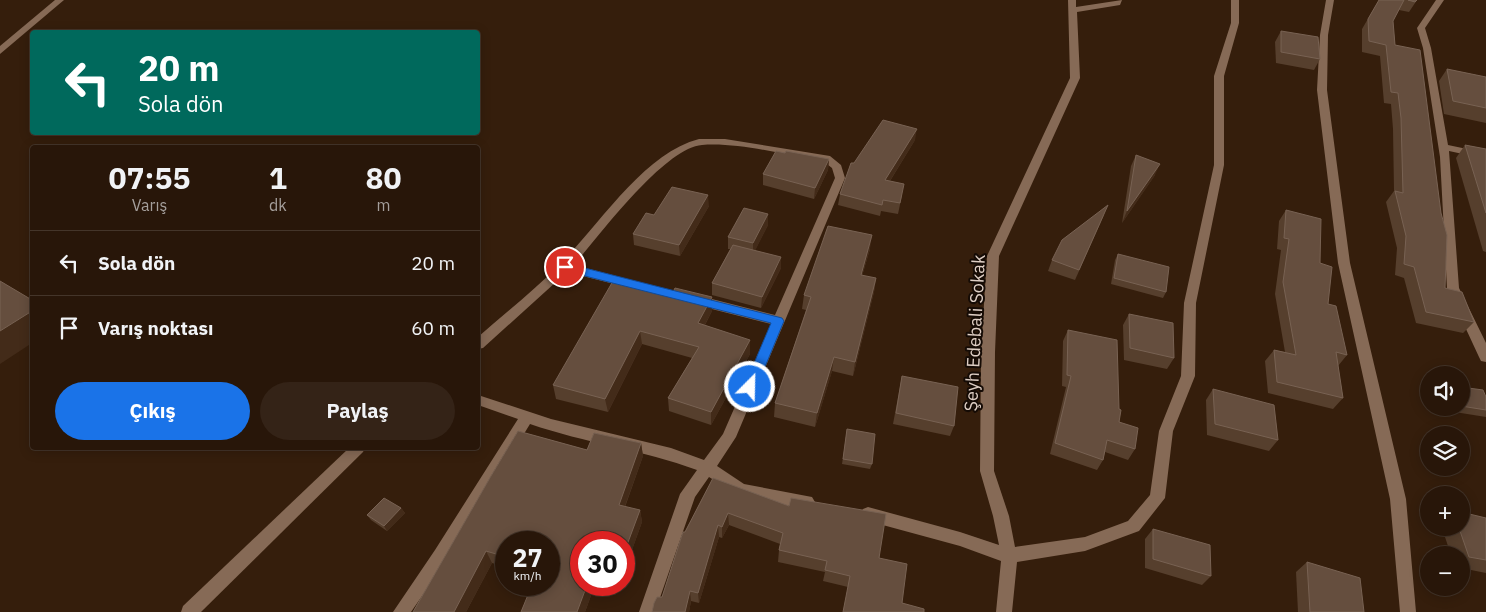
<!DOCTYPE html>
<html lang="tr">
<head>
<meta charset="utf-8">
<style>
	:root { --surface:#281609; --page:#342317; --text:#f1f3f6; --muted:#a59f9c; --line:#44352a; --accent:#1a73e8 }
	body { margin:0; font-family:"IBM Plex Sans",sans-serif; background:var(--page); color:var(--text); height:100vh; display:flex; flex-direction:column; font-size:19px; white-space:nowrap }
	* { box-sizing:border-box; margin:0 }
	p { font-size:16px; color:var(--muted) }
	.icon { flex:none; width:28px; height:28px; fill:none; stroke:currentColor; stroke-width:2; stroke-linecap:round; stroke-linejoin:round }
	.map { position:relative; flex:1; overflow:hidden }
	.drawer { position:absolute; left:30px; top:145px; width:450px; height:305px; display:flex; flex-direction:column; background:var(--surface); border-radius:5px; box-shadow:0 2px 12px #0003,0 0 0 1px var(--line) }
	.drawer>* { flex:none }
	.banner { position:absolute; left:30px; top:30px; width:450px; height:105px; border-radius:5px; box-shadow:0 2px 12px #0003,0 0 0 1px var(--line); background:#00695c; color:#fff; overflow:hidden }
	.buttons { position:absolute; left:1420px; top:366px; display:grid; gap:10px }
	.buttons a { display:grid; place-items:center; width:50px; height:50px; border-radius:50%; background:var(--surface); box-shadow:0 2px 12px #0003,0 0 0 1px var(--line); font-size:25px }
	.speed { position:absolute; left:495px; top:531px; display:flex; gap:10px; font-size:25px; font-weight:700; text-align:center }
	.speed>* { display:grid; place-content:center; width:65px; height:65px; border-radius:50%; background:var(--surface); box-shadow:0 2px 12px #0003,0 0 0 1px var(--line); line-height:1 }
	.speed small { font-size:12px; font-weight:400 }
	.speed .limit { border:8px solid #d22; background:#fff; color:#111 }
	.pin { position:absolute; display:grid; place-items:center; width:42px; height:42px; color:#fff; margin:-21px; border:2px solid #fff; border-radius:50%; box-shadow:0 1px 5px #0007 }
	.me { position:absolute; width:55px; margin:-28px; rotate:23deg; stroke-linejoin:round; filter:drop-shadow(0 0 4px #0008) }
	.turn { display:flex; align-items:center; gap:18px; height:105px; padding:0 25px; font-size:22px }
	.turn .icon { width:65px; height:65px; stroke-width:2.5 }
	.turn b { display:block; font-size:35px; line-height:42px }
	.eta { display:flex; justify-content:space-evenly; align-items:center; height:85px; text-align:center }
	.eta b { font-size:30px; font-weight:700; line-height:35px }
	.cta { display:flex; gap:10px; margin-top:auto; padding:10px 25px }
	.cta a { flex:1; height:58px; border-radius:30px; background:var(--accent); color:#fff; font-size:20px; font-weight:700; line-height:58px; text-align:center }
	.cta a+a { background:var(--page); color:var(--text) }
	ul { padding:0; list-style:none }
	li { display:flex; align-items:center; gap:15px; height:65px; padding:0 25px; border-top:1px solid var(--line) }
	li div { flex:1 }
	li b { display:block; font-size:19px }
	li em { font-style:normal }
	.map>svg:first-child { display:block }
</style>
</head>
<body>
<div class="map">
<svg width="1486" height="612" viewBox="0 0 1486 612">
	<rect width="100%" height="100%" fill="#351e0c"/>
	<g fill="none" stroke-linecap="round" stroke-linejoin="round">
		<g fill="#866a56" fill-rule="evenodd">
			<polygon points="55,0 64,0 0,54 0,46"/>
			<polygon points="1068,0 1076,0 1076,7 1122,0 1120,5 1077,12 1080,78 999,256 995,352 994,471 1009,516 1015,547 1085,537 1128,521 1150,495 1159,431 1181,376 1184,303 1214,165 1214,76 1231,23 1231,0 1239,0 1239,23 1224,76 1224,165 1196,303 1195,376 1173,431 1165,498 1139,531 1085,551 1017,562 1012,612 996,612 1001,561 960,546 868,521 863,519 860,514 863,509 868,507 960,532 999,545 993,516 980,471 981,352 987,256 1070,78"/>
			<polygon points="1326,0 1334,0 1328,35 1327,90 1350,263 1406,499 1416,612 1400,612 1390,499 1338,263 1317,90 1320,35"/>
			<polygon points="1436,0 1444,0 1425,28 1431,48 1448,145 1486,153 1486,159 1449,151 1459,288 1486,343 1486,362 1481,361 1479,357 1447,288 1440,157 1423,48 1417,28"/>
			<path d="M699 139H725L830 156 841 165 845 178 736 437 717 466 744 484 812 497 815 502 812 507 807 509 741 497 709 477 695 497 655 612H639L680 494 697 470C643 450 585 443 530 424L447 560 411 612H393L435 550 518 419 478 405V395L551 419 671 448 704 460 723 434 771 324 696 305 692 303 690 300 692 297 696 295 775 315 835 178 832 168 823 161C787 155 737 142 702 145 664 148 599 236 574 265L673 291 675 294 673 297 669 298 567 272 483 348 478 349V337C505 313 535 290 561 263 600 224 644 153 699 139Z"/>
			<polygon points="349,448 365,448 363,452 201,612 181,612 183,606"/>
		</g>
	</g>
	<g fill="#563f2d">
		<polygon points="1379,0 1417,0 1409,12 1399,10 1393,21 1395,45 1445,288 1474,322 1463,333 1416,323 1404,278 1395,275 1397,248 1386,202 1394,191 1393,129 1391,104 1384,103 1380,56 1362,52 1362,29"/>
		<polygon points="1281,31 1320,59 1314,70 1276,63 1275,42"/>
		<polygon points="1447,69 1486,77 1486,123 1444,114 1439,81"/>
		<polygon points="915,140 890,181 902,195 898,214 881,211 880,216 838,205 840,194 854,163"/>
		<polygon points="1465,145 1486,149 1486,252 1483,251 1456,158"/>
		<polygon points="1136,155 1155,175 1122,223 1131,166"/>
		<polygon points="829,159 828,170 814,199 763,185 763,174"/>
		<polygon points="709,206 680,256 634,245 633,234 654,215"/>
		<polygon points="1286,210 1320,263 1328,304 1347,355 1338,366 1343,398 1333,409 1268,393 1265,361 1274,350 1285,352 1275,294 1281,250 1277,249 1279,221"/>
		<polygon points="1104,215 1075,280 1048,271 1052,260"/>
		<polygon points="768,225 755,250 781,268 761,308 712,295 712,283 730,249 728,249 728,237"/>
		<polygon points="870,249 862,276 876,278 874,292 853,376 832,371 815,427 774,417 775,403 806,310 802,309 804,295"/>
		<polygon points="1118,254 1166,292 1163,298 1111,284 1115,260"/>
		<polygon points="672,294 712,297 712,311 705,325 750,354 711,425 669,411 668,398 692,358 642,344 608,412 556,399 553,385"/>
		<polygon points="1129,314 1174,358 1167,369 1124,360 1123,325"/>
		<polygon points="1068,330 1135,449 1128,460 1105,452 1103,460 1097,470 1050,454 1066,387 1062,386 1063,341"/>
		<polygon points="902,376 954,426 950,436 893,424"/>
		<polygon points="1461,387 1486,397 1486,417 1442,410 1441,408 1461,408"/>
		<polygon points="1213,389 1278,440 1269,451 1207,435 1206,400"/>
		<polygon points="847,429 872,464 870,469 842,464"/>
		<polygon points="518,431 587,450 594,433 641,443 643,456 625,507 640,510 642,522 624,572 624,542 581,542 581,585 619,585 615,595 593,590 585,612 521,612 532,585 549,585 549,542 506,542 506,567 492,563 466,612 413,612 491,476"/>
		<polygon points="713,478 879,558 902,603 924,612 848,587 823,581 825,572 778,562 779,550 780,544 729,525 722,538 719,537 699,603 691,601 689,612 652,612 662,597 685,532"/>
		<polygon points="401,508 405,513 387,531 371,520 367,515"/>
		<polygon points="1486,518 1486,573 1461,568 1461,555 1451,555 1442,528 1461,528"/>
		<polygon points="1153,529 1211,576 1202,585 1145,568 1145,539"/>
		<polygon points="1307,562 1364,612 1298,612 1296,572"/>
	</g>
	<g fill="#432b19">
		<polygon points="917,129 915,140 883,192 885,180"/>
		<polygon points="829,159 828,170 814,199 815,188"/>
		<polygon points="1160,164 1155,175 1122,223 1127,211"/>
		<polygon points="708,195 709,206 680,256 679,245"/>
		<polygon points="768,214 768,225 753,255 753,243"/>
		<polygon points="872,235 870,249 858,289 861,275"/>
		<polygon points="781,257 781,268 761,308 762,297"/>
		<polygon points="876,278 874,292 853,376 855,362"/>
		<polygon points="712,297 712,311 699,336 698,323"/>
		<polygon points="32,311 32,343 0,364 0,331"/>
		<polygon points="640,331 642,344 608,412 605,399"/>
		<polygon points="750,340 750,354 711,425 711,412"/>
		<polygon points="834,357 832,371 815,427 817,413"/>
		<polygon points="641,443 643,456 621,517 619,505"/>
		<polygon points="401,508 405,513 387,531 384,526"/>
		<polygon points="640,510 642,522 624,572 624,553"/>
		<polygon points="728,513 729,525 722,538 722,527"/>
		<polygon points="718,525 719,537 699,603 698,593"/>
		<polygon points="486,551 492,563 466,612 454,612"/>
		<polygon points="587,585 592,585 593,590 585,612 577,612"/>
		<polygon points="613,585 619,585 615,595"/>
		<polygon points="690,591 691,601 689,612 685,612"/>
	</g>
	<g fill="#654e3e" stroke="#786253">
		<polygon points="1379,0 1404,0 1393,21 1395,45 1420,50 1441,213 1447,235 1445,288 1462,292 1474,322 1426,312 1414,267 1404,264 1406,236 1395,191 1403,193 1401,118 1398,93 1391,92 1386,45 1369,41 1368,19"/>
		<polygon points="1408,0 1417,0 1415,2"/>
		<polygon points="1281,31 1318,37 1320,59 1281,52"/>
		<polygon points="1447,69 1486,77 1486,108 1453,101"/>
		<polygon points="883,120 917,129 885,180 904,184 900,203 883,200 882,205 840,194 851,163 854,163"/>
		<polygon points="1465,145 1486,149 1486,213"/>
		<polygon points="776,151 785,153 786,151 829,159 815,188 763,174"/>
		<polygon points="1136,155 1160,164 1127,211"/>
		<polygon points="672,187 708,195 679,245 633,234 646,213 654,215"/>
		<polygon points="1108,205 1079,270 1052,260 1062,240"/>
		<polygon points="744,208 768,214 753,243 728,237"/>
		<polygon points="1286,210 1321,219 1320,263 1332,267 1328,304 1336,306 1347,355 1336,352 1343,398 1277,382 1274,350 1296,355 1283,282 1289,239 1284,238"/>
		<polygon points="828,226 872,235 861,275 876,278 855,362 834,357 817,413 775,403 811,297 804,295"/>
		<polygon points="733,245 781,257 762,297 712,283"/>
		<polygon points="1118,254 1169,267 1166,292 1114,278"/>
		<polygon points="0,281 32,300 32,311 0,331"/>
		<polygon points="613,281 672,294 675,288 712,297 698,323 750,340 711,412 668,398 699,347 640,331 605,399 553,385"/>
		<polygon points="1129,314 1173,323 1174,358 1130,348"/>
		<polygon points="1068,330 1117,340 1119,409 1121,410 1119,422 1138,428 1135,449 1107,440 1103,460 1055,443 1071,376 1067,375"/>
		<polygon points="902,376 958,387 954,426 896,413"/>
		<polygon points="1461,387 1483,390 1486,397 1486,410 1461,406"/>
		<polygon points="1213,389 1274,405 1278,440 1215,424"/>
		<polygon points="847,429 875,434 872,464 843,459"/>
		<polygon points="518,431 587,450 594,433 641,443 619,505 640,510 624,553 624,542 581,542 581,585 587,585 577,612 521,612 532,585 549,585 549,542 506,542 506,557 486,551 454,612 413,612 491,476"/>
		<polygon points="713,478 789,506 791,498 886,514 879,558 907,564 902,603 924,609 924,612 843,612 850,576 825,570 827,561 779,550 783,533 728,513 722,527 718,525 698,593 690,591 685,612 652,612 654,603 657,597 662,597 683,532 685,532"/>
		<polygon points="384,498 401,508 384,526 367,515"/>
		<polygon points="1461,512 1486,518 1486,560 1469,557 1459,528 1461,528"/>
		<polygon points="1153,529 1210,545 1211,576 1153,559"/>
		<polygon points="1307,562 1360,578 1364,612 1310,612"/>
	</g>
	<polygon fill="#1a73e8" stroke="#114b97" points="565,263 782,318 784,321 755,391 746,391 744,387 771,323 561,270 559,267 561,265"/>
	<g text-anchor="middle" stroke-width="4" stroke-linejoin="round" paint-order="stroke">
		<g font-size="18" fill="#decec4" stroke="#150b05">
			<text transform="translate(975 333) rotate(-87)" y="6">Şeyh Edebali Sokak</text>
		</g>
	</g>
</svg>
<div class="buttons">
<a><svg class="icon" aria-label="sound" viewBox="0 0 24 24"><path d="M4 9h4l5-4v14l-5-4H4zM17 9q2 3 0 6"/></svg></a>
<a><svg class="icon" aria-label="layers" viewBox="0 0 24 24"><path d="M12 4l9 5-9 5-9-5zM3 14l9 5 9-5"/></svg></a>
<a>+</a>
<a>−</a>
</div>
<div class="speed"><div>27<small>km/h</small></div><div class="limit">30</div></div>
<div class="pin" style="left:565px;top:267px;background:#d93025"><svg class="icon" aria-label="arrive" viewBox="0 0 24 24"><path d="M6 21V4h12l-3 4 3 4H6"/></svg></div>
<svg class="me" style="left:750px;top:387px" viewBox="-20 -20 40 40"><circle r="17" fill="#1a73e8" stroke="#fff" stroke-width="3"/><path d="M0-11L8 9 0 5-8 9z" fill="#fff"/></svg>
<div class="banner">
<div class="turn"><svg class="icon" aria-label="left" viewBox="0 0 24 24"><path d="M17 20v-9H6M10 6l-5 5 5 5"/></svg><div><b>20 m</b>Sola dön</div></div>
</div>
<section class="drawer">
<div class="eta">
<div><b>07:55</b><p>Varış</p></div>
<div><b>1</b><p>dk</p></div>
<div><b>80</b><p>m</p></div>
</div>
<ul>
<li><svg class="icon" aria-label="left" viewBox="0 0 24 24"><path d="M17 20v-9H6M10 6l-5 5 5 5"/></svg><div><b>Sola dön</b></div><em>20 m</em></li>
<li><svg class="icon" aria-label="arrive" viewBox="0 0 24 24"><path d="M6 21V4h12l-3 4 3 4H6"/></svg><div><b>Varış noktası</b></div><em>60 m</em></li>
</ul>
<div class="cta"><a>Çıkış</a><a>Paylaş</a></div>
</section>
</div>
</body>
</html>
